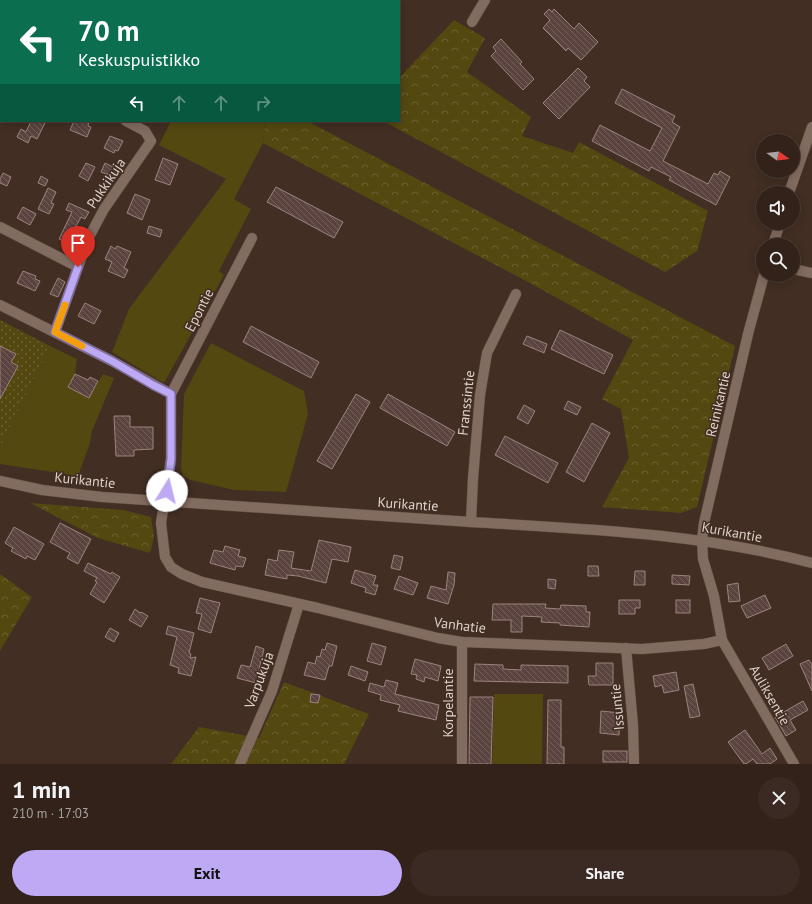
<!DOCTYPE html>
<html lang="en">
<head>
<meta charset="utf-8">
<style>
	:root { --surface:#32221a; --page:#3a2a23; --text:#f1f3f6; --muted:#a8a4a2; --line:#4d3f39; --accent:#bea9f5 }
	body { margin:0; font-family:"PT Sans",sans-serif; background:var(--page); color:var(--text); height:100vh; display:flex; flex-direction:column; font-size:15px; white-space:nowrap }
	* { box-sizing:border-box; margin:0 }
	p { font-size:13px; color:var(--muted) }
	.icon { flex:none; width:22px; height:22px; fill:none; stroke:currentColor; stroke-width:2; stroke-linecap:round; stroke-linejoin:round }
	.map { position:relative; height:764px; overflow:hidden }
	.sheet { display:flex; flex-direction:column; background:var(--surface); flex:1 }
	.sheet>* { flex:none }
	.banner { position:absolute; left:0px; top:0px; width:400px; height:122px; box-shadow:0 2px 10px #0003,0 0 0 1px var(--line); background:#0b6e4f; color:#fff; overflow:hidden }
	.needle { width:26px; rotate:104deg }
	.fabs { position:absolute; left:756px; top:134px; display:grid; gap:8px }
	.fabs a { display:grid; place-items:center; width:44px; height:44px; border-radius:50%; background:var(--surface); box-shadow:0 2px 10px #0003,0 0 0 1px var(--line); font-size:20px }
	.pin { position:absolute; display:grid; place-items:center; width:34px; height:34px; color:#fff; margin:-41px -17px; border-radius:50% 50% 50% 0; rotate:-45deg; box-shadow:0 0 4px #0007 }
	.pin .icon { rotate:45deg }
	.me { position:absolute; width:44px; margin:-22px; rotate:9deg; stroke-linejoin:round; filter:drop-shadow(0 0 3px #0008) }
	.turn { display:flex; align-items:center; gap:14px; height:84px; padding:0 12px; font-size:18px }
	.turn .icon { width:52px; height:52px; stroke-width:2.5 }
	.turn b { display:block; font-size:28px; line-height:34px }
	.lanes { display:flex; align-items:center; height:38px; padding:0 12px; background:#0003; justify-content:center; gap:20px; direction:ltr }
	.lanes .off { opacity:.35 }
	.round { display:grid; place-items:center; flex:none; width:42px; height:42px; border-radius:21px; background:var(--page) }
	.headline { display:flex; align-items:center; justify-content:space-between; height:68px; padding:0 12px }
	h1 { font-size:24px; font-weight:800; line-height:30px }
	.action { display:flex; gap:8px; margin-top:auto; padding:8px 12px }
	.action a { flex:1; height:46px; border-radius:24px; background:var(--accent); color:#111; font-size:16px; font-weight:800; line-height:46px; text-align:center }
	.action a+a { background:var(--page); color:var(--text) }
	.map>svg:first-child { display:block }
</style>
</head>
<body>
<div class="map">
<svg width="812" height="764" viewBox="0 0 812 764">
	<defs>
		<pattern id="forest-crowns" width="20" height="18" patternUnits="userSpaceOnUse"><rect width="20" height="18" fill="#534810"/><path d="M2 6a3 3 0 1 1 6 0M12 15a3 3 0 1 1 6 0" fill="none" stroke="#6b6231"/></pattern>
		<pattern id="park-dots" width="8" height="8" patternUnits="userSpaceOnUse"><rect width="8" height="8" fill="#534810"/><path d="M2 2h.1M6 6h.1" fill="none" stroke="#6b6231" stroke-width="1.8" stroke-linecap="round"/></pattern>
		<pattern id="building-back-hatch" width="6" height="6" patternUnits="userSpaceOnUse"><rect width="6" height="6" fill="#5b433f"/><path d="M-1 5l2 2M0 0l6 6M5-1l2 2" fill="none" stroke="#725d59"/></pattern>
	</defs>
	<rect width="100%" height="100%" fill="#422e23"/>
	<g fill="#534810">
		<polygon points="171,121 265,121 263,143 234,199 251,209 219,271 224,275 164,383 112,352 129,309 226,179 159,145"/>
		<polygon points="211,343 304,391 308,414 286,492 234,490 191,480 183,476 181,469 184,394"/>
		<polygon points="50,346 77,359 75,373 68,387 89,398 103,374 114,378 92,431 90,443 78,476 0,464 0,447"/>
		<polygon points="494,694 543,694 542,764 492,764"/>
	</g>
	<g fill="url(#forest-crowns)">
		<polygon points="161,0 318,0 319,1 160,1"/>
		<polygon points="454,20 485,38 467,72 531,117 522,136 573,153 579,142 708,211 697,251 665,272 383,121 399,121 399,78"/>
		<polygon points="265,121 307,121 735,346 697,507 681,513 602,507 629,458 621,409 602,399 633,340 530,283 263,143"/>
		<polygon points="30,503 123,510 151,517 154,537 150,553 98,538"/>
		<polygon points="0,574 32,597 0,651"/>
		<polygon points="284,682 369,714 344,764 171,764 199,727 259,738"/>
	</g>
	<polygon fill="url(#park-dots)" points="0,320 50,346 0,447"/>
	<g fill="url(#building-back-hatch)" stroke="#9e827e">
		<polygon points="549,9 552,12 554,9 574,29 579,23 598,42 581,60 568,48 566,51 543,28 550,20 544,14"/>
		<polygon points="501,39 522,62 520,64 534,79 523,90 491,56 496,51 493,47"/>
		<polygon points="578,68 587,77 584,81 590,87 559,119 543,103"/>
		<polygon points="622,89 675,116 672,122 680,127 663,161 708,184 714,173 718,175 720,171 730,177 716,205 669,180 671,177 651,167 649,171 592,141 600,125 650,151 662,128 615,103"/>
		<polygon points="31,121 41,121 45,123 37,139 31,136 28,143 17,137 21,129 26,132"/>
		<polygon points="74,121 89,121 88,126 91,127 87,137 70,130"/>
		<polygon points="110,136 123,141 118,151 115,150 114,153 104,148"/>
		<polygon points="163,158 178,164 170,185 155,180"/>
		<polygon points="86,163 95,167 88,181 79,176"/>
		<polygon points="105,163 117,169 114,177 101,172"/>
		<polygon points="3,173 11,177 7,186 0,183 0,179"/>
		<polygon points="41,176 48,180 45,186 38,183"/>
		<polygon points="276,187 343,222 334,238 267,202"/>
		<polygon points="48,188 56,192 51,203 54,204 49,214 38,209"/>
		<polygon points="135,194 150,200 142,220 127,213"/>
		<polygon points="69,203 89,212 85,219 81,217 72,234 78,237 73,246 59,239 72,212 66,210"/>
		<polygon points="23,207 36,214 30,225 17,218"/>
		<polygon points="149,226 162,230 160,237 147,233"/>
		<polygon points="111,246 115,249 117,246 131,252 124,268 128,270 124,278 108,271 112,262 105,259"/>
		<polygon points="23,271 36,276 35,279 40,281 35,291 17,283"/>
		<polygon points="58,278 65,282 58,297 50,294"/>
		<polygon points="85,303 101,311 94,324 78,316"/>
		<polygon points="251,326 319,362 311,378 243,342"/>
		<polygon points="560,330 613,355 604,374 551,349"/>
		<polygon points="527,336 547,344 544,353 523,344"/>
		<polygon points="0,346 16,354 11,362 18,366 0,399"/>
		<polygon points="75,374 88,380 90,377 98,381 89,398 68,387"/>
		<polygon points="356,394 370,402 332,469 317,461"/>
		<polygon points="388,394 455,432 447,446 380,408"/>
		<polygon points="568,401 581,407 577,415 564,409"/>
		<polygon points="524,405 535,411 528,424 517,418"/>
		<polygon points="114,416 130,416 130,427 153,427 153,449 134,450 134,456 116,456"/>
		<polygon points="592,423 610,433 584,482 566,472"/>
		<polygon points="505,436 558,463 548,483 495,455"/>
		<polygon points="60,523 91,539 78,564 67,558 70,553 50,542"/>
		<polygon points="14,527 44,544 35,560 27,556 26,559 11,551 13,548 5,543"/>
		<polygon points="319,540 351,547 348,562 332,559 326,583 298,576 287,575 287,579 265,575 268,559 277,561 279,550 294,552 291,568 311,571"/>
		<polygon points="225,546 240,550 238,556 246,558 243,567 236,566 235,570 210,563 214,550 223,552"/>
		<polygon points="394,555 403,557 400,570 391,568"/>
		<polygon points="88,563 111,574 112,572 120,577 104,603 90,594 97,582 95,581 97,578 84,571"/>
		<polygon points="588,566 598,566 599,576 588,576"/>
		<polygon points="355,570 376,576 373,585 378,585 375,595 365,592 366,588 351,583"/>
		<polygon points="635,571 645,571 645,585 634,585"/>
		<polygon points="448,572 455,573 454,585 448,604 427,598 431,586 446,590"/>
		<polygon points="672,575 690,576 689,585 672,584"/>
		<polygon points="399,576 418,583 413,595 394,589"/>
		<polygon points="548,579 556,580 555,589 548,588"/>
		<polygon points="738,583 740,601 729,602 727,585"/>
		<polygon points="765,595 771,608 747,618 741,606"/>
		<polygon points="200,598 220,603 211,633 198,629 202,614 196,613"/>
		<polygon points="619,600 640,600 640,608 635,608 635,614 619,614"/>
		<rect x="676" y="600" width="14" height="13"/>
		<polygon points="493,604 546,604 545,608 560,609 561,605 586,606 586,612 590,612 589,627 560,625 560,623 541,622 542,617 522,616 522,632 511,632 511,620 492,620"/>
		<polygon points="135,609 140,613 141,612 148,616 141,627 129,620"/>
		<polygon points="168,626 194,633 189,653 191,654 190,658 196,657 191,676 178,673 179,668 170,665 177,637 166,634"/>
		<polygon points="110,628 119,633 114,642 105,637"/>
		<polygon points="327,643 337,646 332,666 329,666 325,680 304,675 308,662 315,664 317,656 320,657 322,649 325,650"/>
		<polygon points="372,643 386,647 381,665 367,661"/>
		<polygon points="786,644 793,656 769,670 762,658"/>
		<polygon points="256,646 264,649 259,669 264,671 260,684 237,678 241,665 250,667"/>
		<polygon points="415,659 441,666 438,681 425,677 424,682 416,679 417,675 411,674"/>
		<polygon points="809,660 812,665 812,691 800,664"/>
		<polygon points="596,663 613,663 613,685 589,685 588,676 596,676"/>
		<polygon points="475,664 503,665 503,669 521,670 521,665 568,666 568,683 474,681"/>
		<polygon points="351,666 368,672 365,681 348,675"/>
		<polygon points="676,672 679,690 664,693 662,685 655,687 653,676"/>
		<polygon points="386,680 398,683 395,694 439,705 436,720 398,711 400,705 380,700 381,695 368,691 370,683 384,687"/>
		<polygon points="693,684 700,716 690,718 684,686"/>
		<polygon points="311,694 320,695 318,703 310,702"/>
		<polygon points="470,697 493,697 491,764 469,764"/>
		<polygon points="548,700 561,700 561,747 564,747 564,764 547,764"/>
		<polygon points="803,701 808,710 790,720 796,730 786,736 775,717"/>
		<polygon points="601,711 620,713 619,735 600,733"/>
		<polygon points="745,730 762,754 770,748 777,759 770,764 757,764 753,759 746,764 744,764 728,742"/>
		<rect x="603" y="751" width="24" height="11"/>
	</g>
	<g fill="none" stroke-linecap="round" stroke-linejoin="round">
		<defs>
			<g id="minor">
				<polyline points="472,22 485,0"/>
				<polyline points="0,56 1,57"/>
				<polyline points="789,193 812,127"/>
				<polyline points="0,227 78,267"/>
				<polyline points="252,238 171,394 171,459 161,523 165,557 171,567 182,574 202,582 318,608 438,638 462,642 642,649 704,644 722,640 714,596 703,559 702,540 704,523 748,334 764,275"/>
				<polyline points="773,245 780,223"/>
				<polyline points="793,269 812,273"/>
				<polyline points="0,305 112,361 171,394"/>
				<polyline points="55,332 88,239 104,209 151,141 145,131 126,121"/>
				<path d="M0 481 42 490 102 497C225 505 348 514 471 522 586 529 700 533 812 563"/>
				<polyline points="471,522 473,478 480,395 487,353 516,294"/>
				<polyline points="722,640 794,764"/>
				<polyline points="462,642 462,764"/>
				<polyline points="626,648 633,725 634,764"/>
				<polyline points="240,764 272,691 299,604"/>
			</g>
		</defs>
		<use href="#minor" stroke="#5b4b41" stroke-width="11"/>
		<use href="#minor" stroke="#826b5f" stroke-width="10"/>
	</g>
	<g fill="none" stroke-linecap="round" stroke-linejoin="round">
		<defs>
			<polyline id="route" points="78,267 55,332 112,361 153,385 171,394 171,459 167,491"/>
		</defs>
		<use href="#route" stroke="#7c6e9f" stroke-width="10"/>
		<use href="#route" stroke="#bea9f5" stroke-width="7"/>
		<polyline stroke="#f59e0b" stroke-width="7" points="65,305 55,332 82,346"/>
	</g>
	<g text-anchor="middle" stroke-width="3" stroke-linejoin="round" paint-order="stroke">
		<g font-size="14" fill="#dfd2cb" stroke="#422e23">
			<text transform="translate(106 183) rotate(-56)" y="5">Pukkikuja</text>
			<text transform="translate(199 310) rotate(-63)" y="5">Epontie</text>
			<text transform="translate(466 403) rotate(-84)" y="5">Franssintie</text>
			<text transform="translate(718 404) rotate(-77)" y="5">Reinikantie</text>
			<text transform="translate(85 480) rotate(6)" y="5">Kurikantie</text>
			<text transform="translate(408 504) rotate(4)" y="5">Kurikantie</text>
			<text transform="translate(732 532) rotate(10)" y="5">Kurikantie</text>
			<text transform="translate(460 625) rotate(7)" y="5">Vanhatie</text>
			<text transform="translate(259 680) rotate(-70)" y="5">Varpukuja</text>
			<text transform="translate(770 695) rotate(60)" y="5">Auliksentie</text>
			<text transform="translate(448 703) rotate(-90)" y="5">Korpelantie</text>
			<text transform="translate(617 707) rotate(-95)" y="5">Issuntie</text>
		</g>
	</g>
</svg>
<div class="fabs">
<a><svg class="needle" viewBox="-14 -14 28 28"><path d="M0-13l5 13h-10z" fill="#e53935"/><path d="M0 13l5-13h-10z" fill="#a8a4a2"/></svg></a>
<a><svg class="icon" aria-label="sound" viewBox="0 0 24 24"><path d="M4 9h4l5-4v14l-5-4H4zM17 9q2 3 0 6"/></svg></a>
<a><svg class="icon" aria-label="search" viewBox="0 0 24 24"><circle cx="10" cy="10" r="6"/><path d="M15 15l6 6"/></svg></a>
</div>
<div class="pin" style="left:78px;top:267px;background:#d93025"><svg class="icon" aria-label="arrive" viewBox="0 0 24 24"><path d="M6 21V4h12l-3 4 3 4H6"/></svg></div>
<svg class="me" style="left:167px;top:491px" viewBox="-20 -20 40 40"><circle r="19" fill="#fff"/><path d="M0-13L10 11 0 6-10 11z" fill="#bea9f5"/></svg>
<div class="banner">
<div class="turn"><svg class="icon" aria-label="left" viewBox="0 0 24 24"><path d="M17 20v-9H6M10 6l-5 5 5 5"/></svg><div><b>70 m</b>Keskuspuistikko</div></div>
<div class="lanes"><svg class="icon" aria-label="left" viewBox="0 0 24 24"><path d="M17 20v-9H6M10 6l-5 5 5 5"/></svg><svg class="icon off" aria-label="ahead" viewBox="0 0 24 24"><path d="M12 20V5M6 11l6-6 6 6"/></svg><svg class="icon off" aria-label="ahead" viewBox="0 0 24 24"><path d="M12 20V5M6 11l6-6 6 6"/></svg><svg class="icon off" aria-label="right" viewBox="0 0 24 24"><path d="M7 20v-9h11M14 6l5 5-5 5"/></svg></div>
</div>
</div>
<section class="sheet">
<div class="headline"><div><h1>1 min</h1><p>210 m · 17:03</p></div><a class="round"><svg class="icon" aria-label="close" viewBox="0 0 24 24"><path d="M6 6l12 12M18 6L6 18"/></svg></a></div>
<div class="action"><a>Exit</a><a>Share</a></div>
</section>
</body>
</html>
